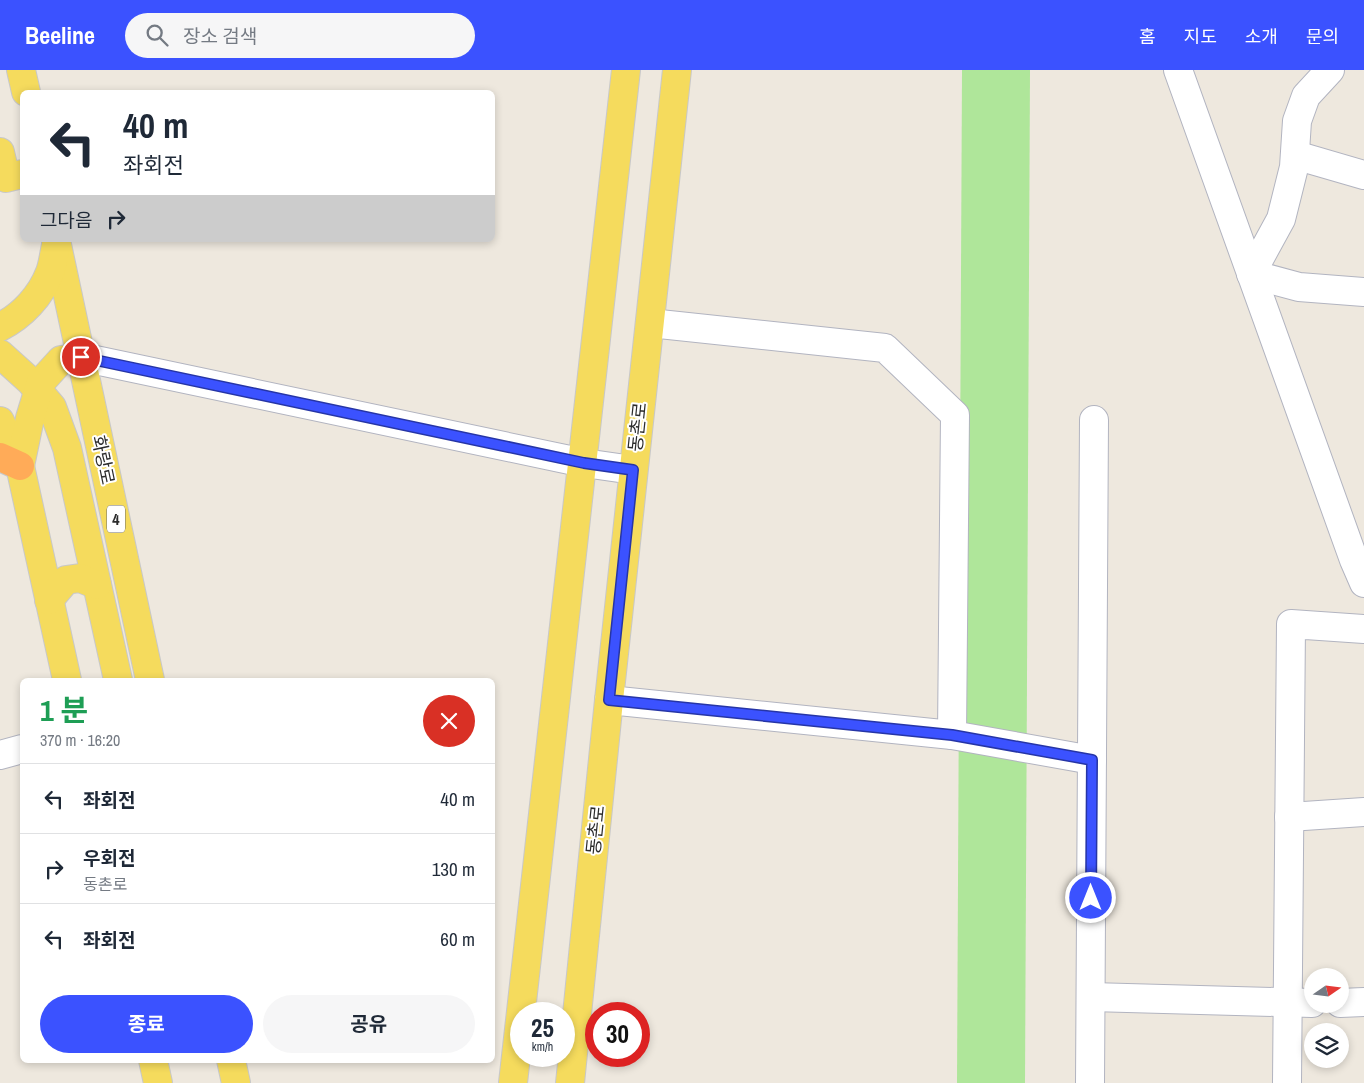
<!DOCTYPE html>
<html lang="ko">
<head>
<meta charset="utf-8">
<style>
	:root { --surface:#fff; --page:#f6f6f7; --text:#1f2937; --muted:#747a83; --line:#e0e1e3; --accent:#3b52ff }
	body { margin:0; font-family:"Archivo Narrow","Noto Sans KR",sans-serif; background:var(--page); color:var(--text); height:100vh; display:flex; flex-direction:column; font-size:19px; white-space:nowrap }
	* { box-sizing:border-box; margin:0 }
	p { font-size:16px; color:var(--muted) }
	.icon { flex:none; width:28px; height:28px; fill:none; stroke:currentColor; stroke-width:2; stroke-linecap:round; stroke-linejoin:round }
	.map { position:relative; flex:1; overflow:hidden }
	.side { position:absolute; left:20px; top:608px; width:475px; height:385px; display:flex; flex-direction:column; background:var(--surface); border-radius:8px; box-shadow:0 2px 8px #0003 }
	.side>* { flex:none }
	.top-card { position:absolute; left:20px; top:20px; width:475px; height:152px; border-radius:8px; box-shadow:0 2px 8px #0003; background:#fff; color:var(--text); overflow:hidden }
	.needle { width:32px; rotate:76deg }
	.controls { position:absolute; left:1304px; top:898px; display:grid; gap:10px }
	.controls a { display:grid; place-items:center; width:45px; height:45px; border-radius:50%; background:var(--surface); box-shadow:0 2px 8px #0003; font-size:25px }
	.speed { position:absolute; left:510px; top:932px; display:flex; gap:10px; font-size:25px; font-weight:700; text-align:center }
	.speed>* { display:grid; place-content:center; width:65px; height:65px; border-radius:50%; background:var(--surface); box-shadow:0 2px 8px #0003; line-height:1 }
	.speed small { font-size:12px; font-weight:400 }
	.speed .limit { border:8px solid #d22; background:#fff; color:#111 }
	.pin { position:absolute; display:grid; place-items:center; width:42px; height:42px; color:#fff; margin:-21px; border:2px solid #fff; border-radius:50%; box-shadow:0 1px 5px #0007 }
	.me { position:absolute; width:55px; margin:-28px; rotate:0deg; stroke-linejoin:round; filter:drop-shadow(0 0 4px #0008) }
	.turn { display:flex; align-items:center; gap:18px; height:105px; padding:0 20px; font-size:22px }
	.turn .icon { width:65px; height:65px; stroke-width:2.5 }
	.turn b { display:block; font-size:35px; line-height:42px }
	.then { display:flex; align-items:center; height:48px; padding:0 20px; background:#0003; gap:10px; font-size:19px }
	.round { display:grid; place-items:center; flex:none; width:52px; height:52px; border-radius:26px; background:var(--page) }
	.headline { display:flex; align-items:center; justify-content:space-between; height:85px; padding:0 20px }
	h1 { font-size:30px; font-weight:700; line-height:38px; color:#1e9e55 }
	.action { display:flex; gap:10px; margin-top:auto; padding:10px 20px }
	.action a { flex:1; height:58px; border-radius:30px; background:var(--accent); color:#fff; font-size:20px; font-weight:700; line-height:58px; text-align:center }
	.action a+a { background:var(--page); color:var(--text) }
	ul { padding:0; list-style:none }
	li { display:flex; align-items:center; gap:15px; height:70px; padding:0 20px; border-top:1px solid var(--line) }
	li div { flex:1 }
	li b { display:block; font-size:19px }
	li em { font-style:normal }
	header { display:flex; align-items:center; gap:30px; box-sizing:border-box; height:70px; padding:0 25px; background:var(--accent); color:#fff }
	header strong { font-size:24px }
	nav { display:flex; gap:28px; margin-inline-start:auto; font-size:18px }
	.search { width:350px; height:45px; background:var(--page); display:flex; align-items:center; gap:12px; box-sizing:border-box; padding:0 18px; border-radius:28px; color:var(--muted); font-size:19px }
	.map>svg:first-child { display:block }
</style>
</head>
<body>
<header>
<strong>Beeline</strong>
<div class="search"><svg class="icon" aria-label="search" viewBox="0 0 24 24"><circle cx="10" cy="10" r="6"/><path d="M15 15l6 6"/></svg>장소 검색</div>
<nav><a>홈</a><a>지도</a><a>소개</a><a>문의</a></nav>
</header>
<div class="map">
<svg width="1364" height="1013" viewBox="0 0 1364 1013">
	<rect width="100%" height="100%" fill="#eee8de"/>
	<polygon fill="#afe69a" points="962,0 1030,0 1025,1013 957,1013"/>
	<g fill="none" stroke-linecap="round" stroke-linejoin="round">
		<defs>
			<g id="minor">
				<polyline points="1178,0 1354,490 1364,513"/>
				<polyline points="1330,0 1306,26 1297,51 1294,97 1281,149 1251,204 1299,217 1364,222"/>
				<polyline points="1295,85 1364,105"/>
				<polyline points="650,253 885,278 955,345 952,665"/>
				<polyline points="81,287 584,393 633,400"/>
				<polyline points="609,630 952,665 1092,690"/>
				<polyline points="0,685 22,679"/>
				<polyline points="1289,747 1364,742"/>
				<polyline points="1091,927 1312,933"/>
				<polyline points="1340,933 1364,932"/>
				<polyline points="1090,1013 1094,350"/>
				<polyline points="1287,1013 1291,554 1364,559"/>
			</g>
			<g id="major">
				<polyline points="21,0 26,22"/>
				<polyline points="0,82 6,108 22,104"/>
				<polyline points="56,170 150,610"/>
				<path d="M0 257C22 246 41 226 50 202 53 194 54 184 56 175"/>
				<polyline points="0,284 30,311 52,337 67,378 118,610"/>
				<polyline points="0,351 20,396 67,610"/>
				<polyline points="20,396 30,348 41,312 61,290 81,287"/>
				<polyline points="49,530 66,510 80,508 97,515"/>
				<polyline points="153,990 158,1013"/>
				<polyline points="231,990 236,1013"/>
				<polyline points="513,1013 626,0"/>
				<polyline points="570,1013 609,630 677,0"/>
			</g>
			<polyline id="highway" points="0,387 20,396"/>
		</defs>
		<use href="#minor" stroke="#b2b4c0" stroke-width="30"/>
		<use href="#major" stroke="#c8c8c8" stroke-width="30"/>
		<use href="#highway" stroke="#c8c8c8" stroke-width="30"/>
		<use href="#minor" stroke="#fff" stroke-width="28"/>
		<use href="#major" stroke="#f5db5d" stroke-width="28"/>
		<use href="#highway" stroke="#ffab58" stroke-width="28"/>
	</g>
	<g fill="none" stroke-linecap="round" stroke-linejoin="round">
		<defs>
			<polyline id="route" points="81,287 584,393 633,400 609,630 952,665 1092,690 1091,828"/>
		</defs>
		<use href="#route" stroke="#2635a6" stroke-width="12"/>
		<use href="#route" stroke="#3b52ff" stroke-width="9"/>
	</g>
	<g text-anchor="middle" stroke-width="4" stroke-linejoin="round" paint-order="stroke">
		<rect fill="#fff" stroke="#6b6b6b" stroke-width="1" x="107" y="435.5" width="18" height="27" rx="4"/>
		<g font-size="16" font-weight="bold" fill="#2c2c2c">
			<text x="116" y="455">4</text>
		</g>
		<g font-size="18" fill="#2c2c2c" stroke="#fff">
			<text transform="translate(638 357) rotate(-84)" y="6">동촌로</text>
			<text transform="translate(103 390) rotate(78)" y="6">화랑로</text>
			<text transform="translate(596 760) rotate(-84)" y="6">동촌로</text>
		</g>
	</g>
</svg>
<div class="controls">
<a><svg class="needle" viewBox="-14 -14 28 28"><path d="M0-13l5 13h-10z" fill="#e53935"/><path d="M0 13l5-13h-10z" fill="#747a83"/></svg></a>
<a><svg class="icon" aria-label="layers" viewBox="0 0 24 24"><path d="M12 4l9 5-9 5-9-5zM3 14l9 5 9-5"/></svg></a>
</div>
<div class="speed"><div>25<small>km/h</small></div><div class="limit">30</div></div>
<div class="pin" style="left:81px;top:287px;background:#d93025"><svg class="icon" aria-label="arrive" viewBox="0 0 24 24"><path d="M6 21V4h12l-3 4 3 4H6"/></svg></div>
<svg class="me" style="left:1091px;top:828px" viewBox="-20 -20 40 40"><circle r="17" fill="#3b52ff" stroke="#fff" stroke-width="3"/><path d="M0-11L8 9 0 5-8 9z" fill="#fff"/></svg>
<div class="top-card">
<div class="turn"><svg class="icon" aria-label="left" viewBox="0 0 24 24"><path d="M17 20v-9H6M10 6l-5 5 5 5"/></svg><div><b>40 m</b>좌회전</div></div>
<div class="then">그다음<svg class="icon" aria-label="right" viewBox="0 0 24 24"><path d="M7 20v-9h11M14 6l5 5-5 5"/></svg></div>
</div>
<section class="side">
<div class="headline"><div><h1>1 분</h1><p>370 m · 16:20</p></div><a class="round" style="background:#d93025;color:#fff"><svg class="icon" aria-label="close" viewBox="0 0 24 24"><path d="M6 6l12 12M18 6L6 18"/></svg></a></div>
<ul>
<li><svg class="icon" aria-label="left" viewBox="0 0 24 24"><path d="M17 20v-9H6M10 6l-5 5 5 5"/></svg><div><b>좌회전</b></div><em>40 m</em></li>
<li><svg class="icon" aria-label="right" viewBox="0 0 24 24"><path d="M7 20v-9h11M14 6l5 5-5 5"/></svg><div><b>우회전</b><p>동촌로</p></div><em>130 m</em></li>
<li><svg class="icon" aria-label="left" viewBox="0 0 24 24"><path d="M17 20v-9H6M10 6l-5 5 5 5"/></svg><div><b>좌회전</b></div><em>60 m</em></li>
</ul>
<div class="action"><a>종료</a><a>공유</a></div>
</section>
</div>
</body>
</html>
